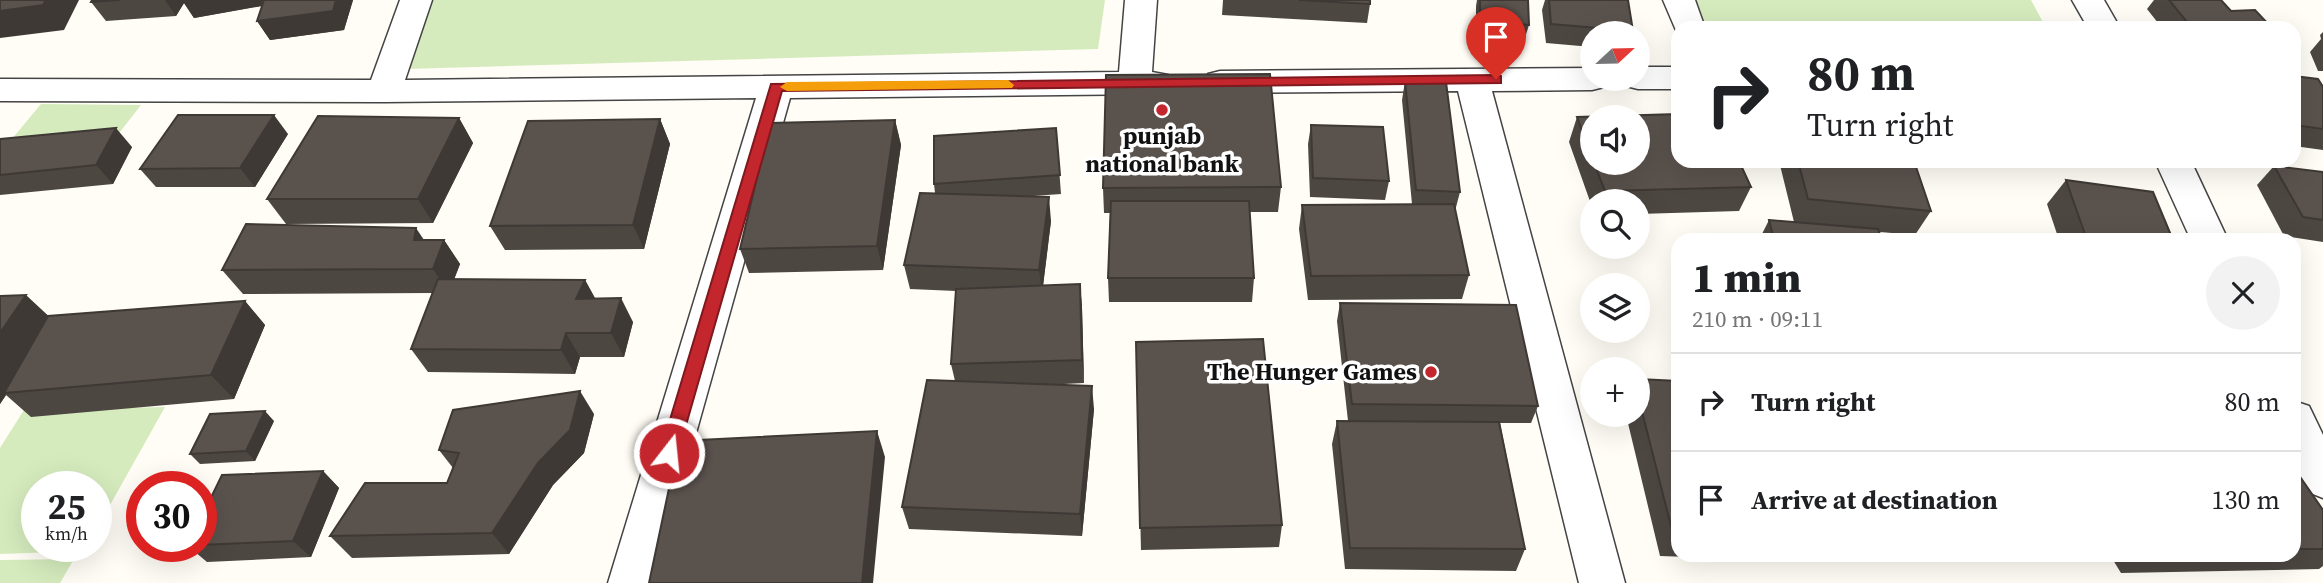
<!DOCTYPE html>
<html lang="en">
<head>
<meta charset="utf-8">
<style>
	:root { --surface:#fff; --page:#f2f2f2; --text:#202124; --muted:#757577; --line:#e0e0e0 }
	body { margin:0; font-family:"Source Serif 4",serif; background:var(--page); color:var(--text); height:100vh; display:flex; flex-direction:column; font-size:26px; white-space:nowrap }
	* { box-sizing:border-box; margin:0 }
	p { font-size:23px; color:var(--muted) }
	.icon { flex:none; width:38px; height:38px; fill:none; stroke:currentColor; stroke-width:2; stroke-linecap:round; stroke-linejoin:round }
	.map { position:relative; flex:1; overflow:hidden }
	.sheet { position:absolute; left:1671px; top:233px; width:630px; height:329px; display:flex; flex-direction:column; background:var(--surface); border-radius:21px; box-shadow:0 7px 28px #0002 }
	.sheet>* { flex:none }
	.banner { position:absolute; left:1671px; top:21px; width:630px; height:147px; border-radius:21px; box-shadow:0 7px 28px #0002; background:#fff; color:var(--text); overflow:hidden }
	.needle { width:46px; rotate:68deg }
	.fabs { position:absolute; left:1580px; top:21px; display:grid; gap:14px }
	.fabs a { display:grid; place-items:center; width:70px; height:70px; border-radius:50%; background:var(--surface); box-shadow:0 7px 28px #0002; font-size:35px }
	.speed { position:absolute; left:21px; top:471px; display:flex; gap:14px; font-size:35px; font-weight:700; text-align:center }
	.speed>* { display:grid; place-content:center; width:91px; height:91px; border-radius:50%; background:var(--surface); box-shadow:0 7px 28px #0002; line-height:1 }
	.speed small { font-size:18px; font-weight:400 }
	.speed .limit { border:10px solid #d22; background:#fff; color:#111 }
	.pin { position:absolute; display:grid; place-items:center; width:60px; height:60px; color:#fff; margin:-72px -30px; border-radius:50% 50% 50% 0; rotate:-45deg; box-shadow:0 0 7px #0007 }
	.pin .icon { rotate:45deg }
	.me { position:absolute; width:77px; margin:-38px; rotate:16deg; stroke-linejoin:round; filter:drop-shadow(0 0 5px #0008) }
	.turn { display:flex; align-items:center; gap:24px; height:147px; padding:0 21px; font-size:32px }
	.turn .icon { width:91px; height:91px; stroke-width:2.5 }
	.turn b { display:block; font-size:49px; line-height:60px }
	.round { display:grid; place-items:center; flex:none; width:74px; height:74px; border-radius:37px; background:var(--page) }
	.summary { display:flex; align-items:center; justify-content:space-between; height:119px; padding:0 21px }
	h1 { font-size:42px; font-weight:800; line-height:52px }
	ul { padding:0; list-style:none }
	li { display:flex; align-items:center; gap:21px; height:98px; padding:0 21px; border-top:2px solid var(--line) }
	li div { flex:1 }
	li b { display:block; font-size:26px }
	li em { font-style:normal }
	.map>svg:first-child { display:block }
</style>
</head>
<body>
<div class="map">
<svg width="2323" height="583" viewBox="0 0 2323 583">
	<rect width="100%" height="100%" fill="#fffdf5"/>
	<g fill="#d5ebbd">
		<polygon points="429,0 1105,0 1098,49 405,69"/>
		<polygon points="1694,0 2031,0 2046,28 1704,28"/>
		<polygon points="41,104 141,105 105,151 2,151"/>
		<polygon points="165,407 96,530 96,486 37,486 37,546 87,546 84,551 0,554 0,448 24,410"/>
		<polygon points="74,559 60,583 0,583 0,560"/>
	</g>
	<g fill="none" stroke-linecap="round" stroke-linejoin="round">
		<defs>
			<g id="minor">
				<polygon points="400,0 432,0 405,80 1119,72 1125,0 1157,0 1152,72 1168,75 1173,83 1168,91 1156,94 790,98 654,583 608,583 756,98 384,102 0,101 0,79 371,80"/>
				<polygon points="1663,0 1695,0 1705,28 1678,28 1678,35"/>
				<polygon points="2072,0 2104,0 2120,28 2088,28"/>
				<polygon points="1638,67 1678,67 1678,89 1638,89 1626,86 1622,79 1638,79"/>
				<polygon points="1592,68 1592,79 1608,79 1604,87 1592,90 1492,91 1625,583 1579,583 1458,91 1220,93 1208,90 1203,82 1208,74 1220,71"/>
				<polygon points="2155,161 2191,161 2228,240 2191,240"/>
				<polygon points="2294,401 2309,406 2323,435 2323,498 2308,492 2294,464"/>
			</g>
		</defs>
		<use href="#minor" stroke="#444" stroke-width="3"/>
		<use href="#minor" fill="#fff" fill-rule="evenodd"/>
	</g>
	<g fill="#4d4742" fill-rule="evenodd">
		<polygon points="92,0 353,0 344,30 270,40 257,21 262,6 194,18 184,3 176,16 106,21 91,2"/>
		<polygon points="1223,0 1370,0 1370,4 1367,23 1222,15"/>
		<polygon points="1477,0 1528,0 1529,25 1523,44 1476,39 1476,6"/>
		<polygon points="1545,0 1628,0 1633,31 1632,33 1592,33 1592,47 1546,43 1542,10"/>
		<polygon points="2154,0 2221,0 2231,11 2272,28 2162,28 2147,9"/>
		<polygon points="2323,32 2323,71 2318,71 2310,52 2321,39 2320,35"/>
		<polygon points="2294,76 2323,87 2323,150 2294,146"/>
		<polygon points="1405,81 1460,192 1455,211 1469,275 1462,299 1308,300 1299,229 1302,205 1412,204 1402,100"/>
		<path d="M1678 114V161H1739L1751 187 1739 211 1638 214V201H1592V207L1569 142 1577 117ZM1592 117H1638V163H1592Z"/>
		<polygon points="459,118 473,143 433,223 286,224 267,199"/>
		<polygon points="660,119 670,144 644,249 505,250 490,226"/>
		<polygon points="895,120 901,145 883,270 749,273 740,249"/>
		<polygon points="1311,125 1389,181 1385,200 1310,197 1308,144"/>
		<polygon points="1056,128 1061,194 1033,196 1051,221 1043,286 1080,284 1082,308 1084,383 1044,385 1094,409 1082,536 909,529 902,507 955,381 951,364 956,291 910,289 904,265 935,193 934,184"/>
		<polygon points="288,134 255,187 156,187 140,169"/>
		<polygon points="0,139 132,147 113,184 0,195"/>
		<polygon points="1779,161 1914,161 1931,211 1915,235 1880,232 1882,240 1759,240 1769,220 1794,222"/>
		<polygon points="2274,166 2323,172 2323,242 2284,236 2257,185"/>
		<polygon points="2066,180 2173,240 2059,240 2047,204"/>
		<polygon points="1281,187 1278,212 1250,212 1254,278 1252,302 1109,302 1108,278 1110,213 1104,213 1103,188"/>
		<polygon points="424,240 444,240 460,264 454,279 585,280 595,298 633,322 624,357 580,357 575,374 428,372 411,349 432,293 243,294 222,270"/>
		<polygon points="0,296 49,316 245,301 265,325 234,399 31,417 6,395 0,404"/>
		<polygon points="1340,303 1538,406 1531,423 1500,423 1525,549 1516,571 1345,569 1332,444 1337,421 1348,421 1337,321"/>
		<polygon points="1136,342 1282,525 1279,547 1141,550"/>
		<polygon points="1638,379 1678,381 1678,555 1846,555 1840,562 1660,556 1626,415 1638,415"/>
		<polygon points="594,414 584,453 553,485 509,554 352,558 330,536 447,483 453,468 439,450"/>
		<polygon points="274,421 255,461 200,464 190,454"/>
		<polygon points="2294,468 2323,510 2323,566 2319,569 2121,573 2110,555 2294,555"/>
		<polygon points="323,471 339,488 311,557 207,562 188,546 201,546 201,518"/>
	</g>
	<g fill="#3f3936">
		<polygon points="46,0 79,0 64,30 0,38 0,11"/>
		<polygon points="165,0 268,0 266,5 194,18 184,3 176,16"/>
		<polygon points="336,0 353,0 344,30 270,40 257,21"/>
		<polygon points="274,115 288,134 255,187 240,168"/>
		<polygon points="459,118 473,143 433,223 418,199"/>
		<polygon points="660,119 670,144 644,249 633,225"/>
		<polygon points="895,120 901,145 883,270 877,246"/>
		<polygon points="116,128 132,147 113,184 96,165"/>
		<polygon points="1049,197 1051,221 1042,294 1039,270"/>
		<polygon points="416,228 432,252 414,240"/>
		<polygon points="444,240 460,264 449,293 433,269"/>
		<polygon points="585,280 598,304 576,299"/>
		<polygon points="1080,284 1082,308 1084,383 1082,360"/>
		<polygon points="26,295 55,322 4,393 6,395 0,404 0,333"/>
		<polygon points="621,298 633,322 624,357 611,333"/>
		<polygon points="245,301 265,325 234,399 211,375"/>
		<polygon points="566,333 580,357 575,374 561,350"/>
		<polygon points="1092,386 1094,409 1082,536 1080,514"/>
		<polygon points="580,391 594,414 584,453 553,485 509,554 492,533 538,463"/>
		<polygon points="265,411 274,421 255,461 246,451"/>
		<polygon points="877,431 885,457 873,583 862,583"/>
		<polygon points="323,471 339,488 311,557 293,541"/>
	</g>
	<g fill="#5a524d" stroke="#3f3936" stroke-width="2">
		<polygon points="0,0 46,0 43,5 0,11"/>
		<polygon points="92,0 120,0 91,2"/>
		<polygon points="264,0 336,0 333,11 257,21"/>
		<polygon points="1299,0 1370,0 1370,4"/>
		<polygon points="1480,0 1528,0 1529,25 1480,20"/>
		<polygon points="1549,0 1628,0 1633,31 1551,24"/>
		<polygon points="2169,0 2221,0 2231,11 2255,10 2272,28 2192,28"/>
		<polygon points="1270,74 1281,187 1103,188 1106,75"/>
		<polygon points="2294,76 2318,79 2323,87 2323,129 2294,125"/>
		<polygon points="1405,81 1446,82 1460,192 1416,190"/>
		<polygon points="1678,114 1678,161 1739,161 1751,187 1605,191 1594,163 1638,163 1638,117 1592,117 1592,158 1577,117"/>
		<polygon points="178,115 274,115 240,168 140,169"/>
		<polygon points="318,116 459,118 418,199 267,199"/>
		<polygon points="660,119 633,225 490,226 528,121"/>
		<polygon points="895,120 877,246 740,249 770,123"/>
		<polygon points="1311,125 1383,127 1389,181 1313,178"/>
		<polygon points="116,128 96,165 0,175 0,139"/>
		<polygon points="1056,128 1060,175 934,184 934,136"/>
		<polygon points="1798,161 1914,161 1931,211 1808,199"/>
		<polygon points="2274,166 2323,172 2323,220 2303,217"/>
		<polygon points="2066,180 2153,192 2173,240 2087,240"/>
		<polygon points="920,193 1049,197 1039,270 904,265"/>
		<polygon points="1111,201 1249,201 1254,278 1108,278"/>
		<polygon points="1454,204 1469,275 1311,276 1302,205"/>
		<polygon points="1769,220 1878,229 1882,240 1774,240"/>
		<polygon points="246,224 416,228 414,240 444,240 433,269 222,270"/>
		<polygon points="438,279 585,280 576,299 621,298 611,333 566,333 561,350 411,349"/>
		<polygon points="1080,284 1082,360 951,364 956,289"/>
		<polygon points="26,295 0,333 0,296"/>
		<polygon points="245,301 211,375 4,393 48,316"/>
		<polygon points="1340,303 1516,305 1538,406 1352,404"/>
		<polygon points="1263,339 1282,525 1140,528 1136,342"/>
		<polygon points="1638,379 1678,381 1678,534 1673,534 1638,396"/>
		<polygon points="927,380 1092,386 1080,514 902,507"/>
		<polygon points="580,391 570,430 538,463 492,533 330,536 365,483 447,483 459,453 439,450 453,410"/>
		<polygon points="265,411 246,451 190,454 210,414"/>
		<polygon points="1337,421 1499,422 1525,549 1350,548"/>
		<polygon points="877,431 862,583 649,583 679,441"/>
		<polygon points="2294,468 2323,510 2323,549 2294,549"/>
		<polygon points="323,471 293,541 201,545 201,518 222,475"/>
	</g>
	<polygon fill="#c4262e" stroke="#7f191e" stroke-width="2" points="1496,75 1501,76 1501,83 782,91 678,453 669,460 660,453 771,84"/>
	<polygon fill="#f59e0b" points="1008,80 1014,85 1012,88 787,91 780,87 787,82"/>
	<g fill="#c4262e" stroke="#fff" stroke-width="2.5">
		<circle cx="1162" cy="110" r="7"/>
		<circle cx="1431" cy="372" r="7"/>
	</g>
	<g text-anchor="middle" stroke-width="7" stroke-linejoin="round" paint-order="stroke">
		<g font-size="24" font-weight="bold" fill="#111" stroke="#fff">
			<text x="1162" y="144">punjab<tspan x="1162" dy="28">national bank</tspan></text>
			<text x="1417" y="380" text-anchor="end">The Hunger Games</text>
		</g>
	</g>
</svg>
<div class="fabs">
<a><svg class="needle" viewBox="-14 -14 28 28"><path d="M0-13l5 13h-10z" fill="#e53935"/><path d="M0 13l5-13h-10z" fill="#757577"/></svg></a>
<a><svg class="icon" aria-label="sound" viewBox="0 0 24 24"><path d="M4 9h4l5-4v14l-5-4H4zM17 9q2 3 0 6"/></svg></a>
<a><svg class="icon" aria-label="search" viewBox="0 0 24 24"><circle cx="10" cy="10" r="6"/><path d="M15 15l6 6"/></svg></a>
<a><svg class="icon" aria-label="layers" viewBox="0 0 24 24"><path d="M12 4l9 5-9 5-9-5zM3 14l9 5 9-5"/></svg></a>
<a>+</a>
</div>
<div class="speed"><div>25<small>km/h</small></div><div class="limit">30</div></div>
<div class="pin" style="left:1496px;top:79px;background:#d93025"><svg class="icon" aria-label="arrive" viewBox="0 0 24 24"><path d="M6 21V4h12l-3 4 3 4H6"/></svg></div>
<svg class="me" style="left:669px;top:453px" viewBox="-20 -20 40 40"><circle r="17" fill="#c4262e" stroke="#fff" stroke-width="3"/><path d="M0-11L8 9 0 5-8 9z" fill="#fff"/></svg>
<div class="banner">
<div class="turn"><svg class="icon" aria-label="right" viewBox="0 0 24 24"><path d="M7 20v-9h11M14 6l5 5-5 5"/></svg><div><b>80 m</b>Turn right</div></div>
</div>
<section class="sheet">
<div class="summary"><div><h1>1 min</h1><p>210 m · 09:11</p></div><a class="round"><svg class="icon" aria-label="close" viewBox="0 0 24 24"><path d="M6 6l12 12M18 6L6 18"/></svg></a></div>
<ul>
<li><svg class="icon" aria-label="right" viewBox="0 0 24 24"><path d="M7 20v-9h11M14 6l5 5-5 5"/></svg><div><b>Turn right</b></div><em>80 m</em></li>
<li><svg class="icon" aria-label="arrive" viewBox="0 0 24 24"><path d="M6 21V4h12l-3 4 3 4H6"/></svg><div><b>Arrive at destination</b></div><em>130 m</em></li>
</ul>
</section>
</div>
</body>
</html>
